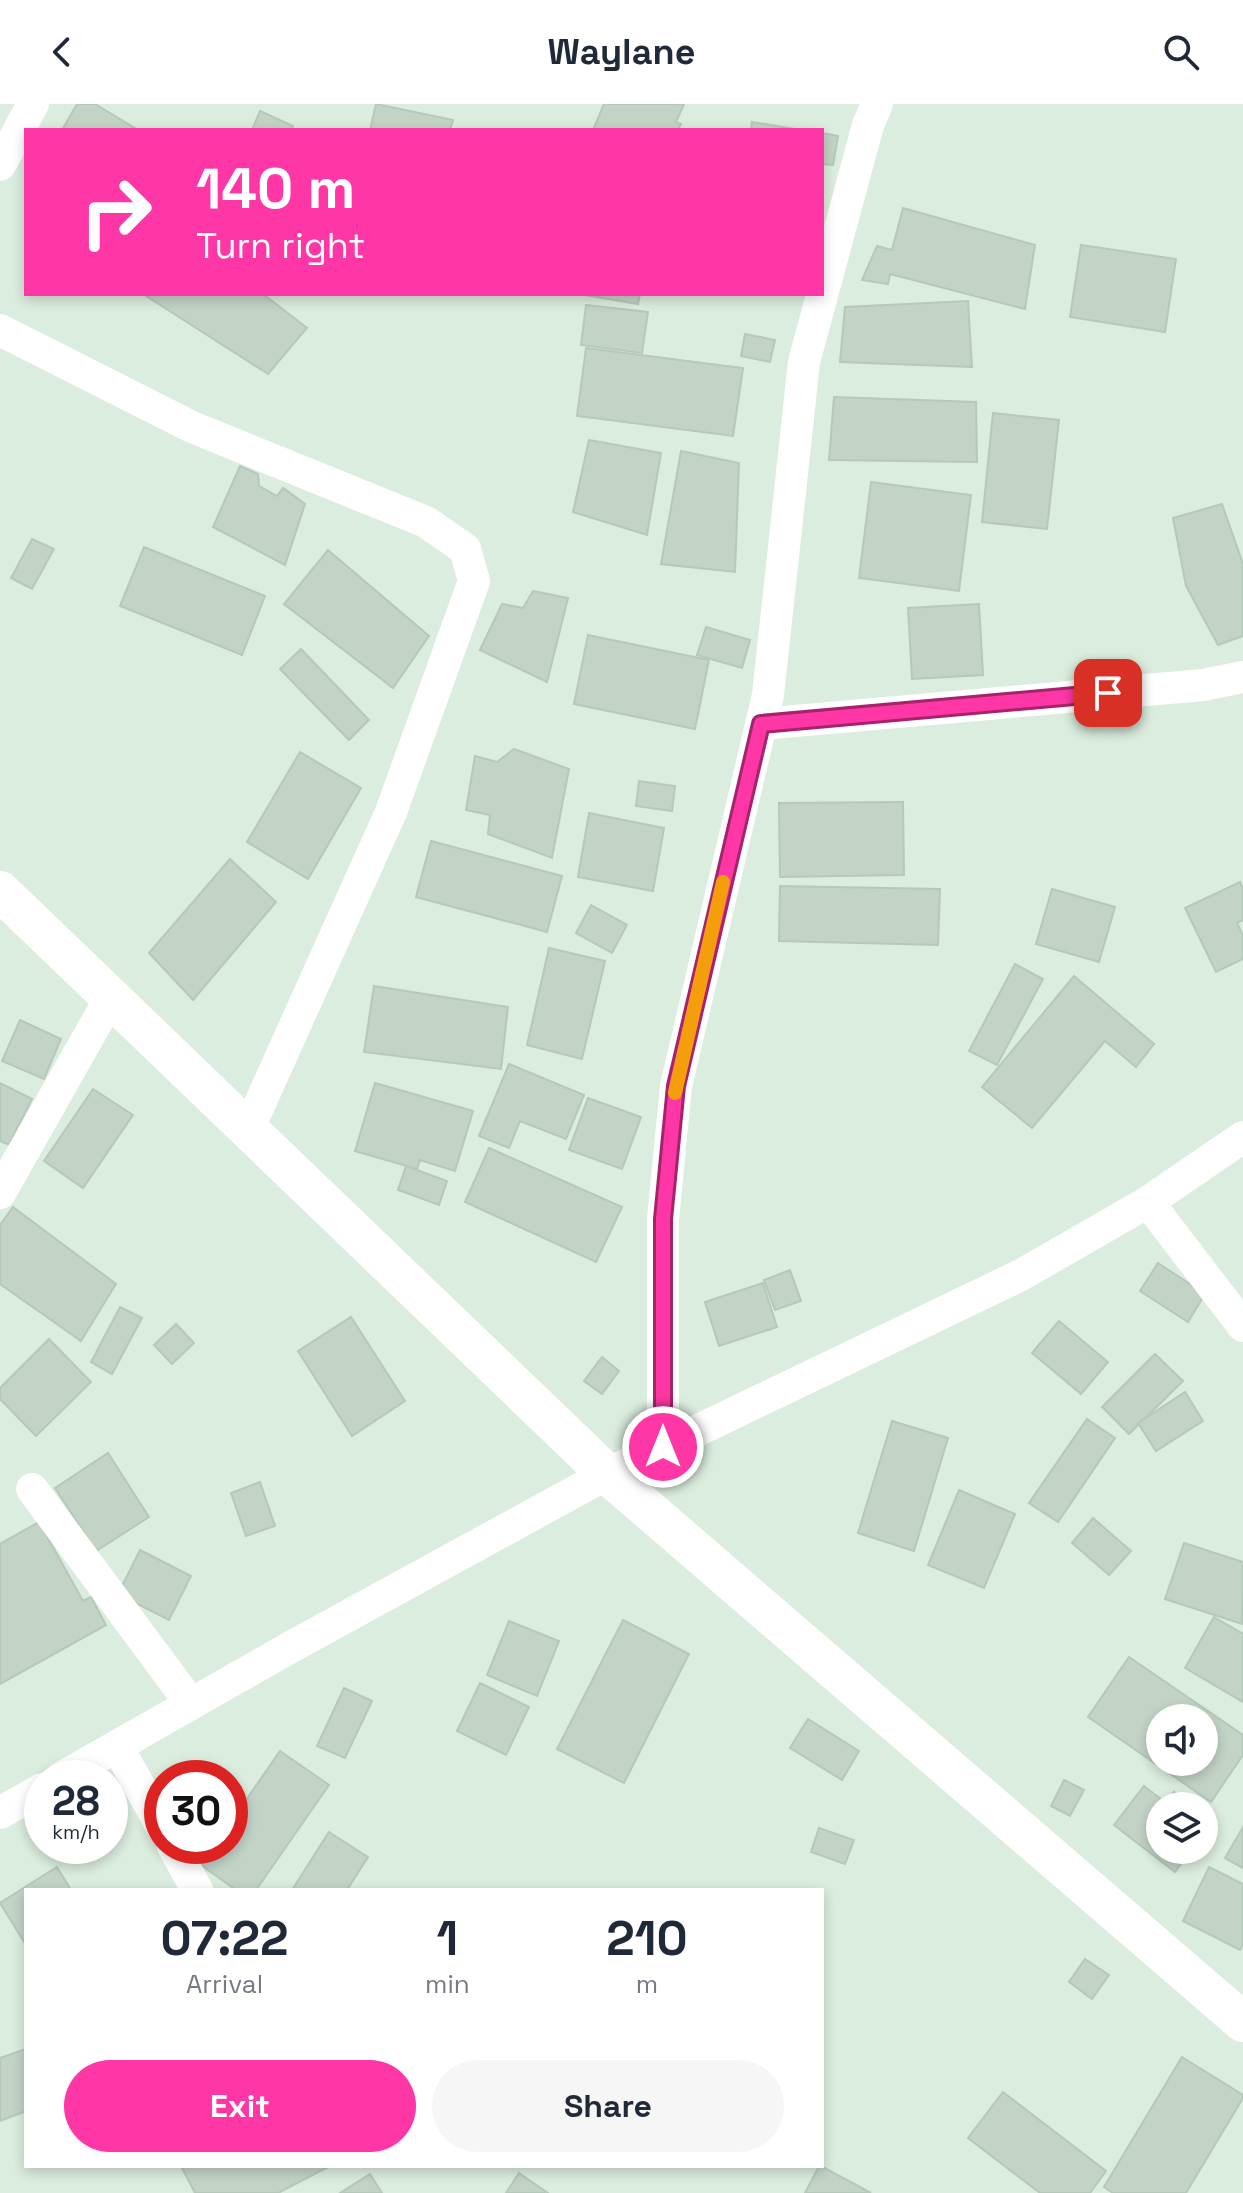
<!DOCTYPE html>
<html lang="en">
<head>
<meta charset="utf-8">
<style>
	:root { --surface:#fff; --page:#f6f6f7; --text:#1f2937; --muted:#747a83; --accent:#ff36a5 }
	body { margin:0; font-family:"Space Grotesk",sans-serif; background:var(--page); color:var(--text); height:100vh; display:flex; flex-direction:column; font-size:30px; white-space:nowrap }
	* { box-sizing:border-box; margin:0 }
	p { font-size:26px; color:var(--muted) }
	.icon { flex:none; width:44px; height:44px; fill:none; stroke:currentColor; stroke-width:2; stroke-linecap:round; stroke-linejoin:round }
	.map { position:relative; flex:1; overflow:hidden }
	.sheet { position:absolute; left:24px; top:1784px; width:800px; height:280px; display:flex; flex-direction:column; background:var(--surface); border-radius:0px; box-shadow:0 4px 12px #0003 }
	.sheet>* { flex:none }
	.guide { position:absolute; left:24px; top:24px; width:800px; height:168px; border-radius:0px; box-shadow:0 4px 12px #0003; background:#ff36a5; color:#fff; overflow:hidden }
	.tools { position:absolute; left:1146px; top:1600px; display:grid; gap:16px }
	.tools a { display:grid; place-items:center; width:72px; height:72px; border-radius:50%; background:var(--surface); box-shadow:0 4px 12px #0003; font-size:40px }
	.speed { position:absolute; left:24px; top:1656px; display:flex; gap:16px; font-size:40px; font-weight:700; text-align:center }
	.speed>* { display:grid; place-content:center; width:104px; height:104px; border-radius:50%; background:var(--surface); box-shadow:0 4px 12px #0003; line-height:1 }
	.speed small { font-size:20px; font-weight:400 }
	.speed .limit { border:12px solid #d22; background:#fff; color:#111 }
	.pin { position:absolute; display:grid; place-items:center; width:68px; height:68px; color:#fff; margin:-34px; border-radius:16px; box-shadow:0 4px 12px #0006 }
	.me { position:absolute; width:88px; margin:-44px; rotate:0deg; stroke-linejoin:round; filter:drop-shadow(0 0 6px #0008) }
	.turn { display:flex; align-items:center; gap:28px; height:168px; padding:0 40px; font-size:36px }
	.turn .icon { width:104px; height:104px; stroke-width:2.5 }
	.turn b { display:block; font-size:56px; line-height:68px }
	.eta { display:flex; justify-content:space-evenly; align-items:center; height:136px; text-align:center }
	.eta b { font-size:48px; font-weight:700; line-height:56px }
	.action { display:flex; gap:16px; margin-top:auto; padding:16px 40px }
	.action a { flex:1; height:92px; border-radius:48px; background:var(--accent); color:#fff; font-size:32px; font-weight:700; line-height:92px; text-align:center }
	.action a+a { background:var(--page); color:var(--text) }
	header { display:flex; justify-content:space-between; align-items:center; height:104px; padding:0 40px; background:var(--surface); font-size:36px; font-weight:700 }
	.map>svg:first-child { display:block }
</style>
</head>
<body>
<header><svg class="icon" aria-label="back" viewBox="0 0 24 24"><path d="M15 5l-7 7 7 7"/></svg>Waylane<svg class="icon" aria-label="search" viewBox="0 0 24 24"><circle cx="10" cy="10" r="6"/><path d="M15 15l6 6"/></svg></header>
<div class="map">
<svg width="1243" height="2089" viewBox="0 0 1243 2089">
	<rect width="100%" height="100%" fill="#dbedde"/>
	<g fill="#c3d3c6" stroke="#b4c9ba" stroke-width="2" fill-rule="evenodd">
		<polygon points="77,0 95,0 138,26 62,26"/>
		<polygon points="376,0 453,16 450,26 370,26"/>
		<polygon points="604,0 684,0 676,18 681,20 678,26 593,26"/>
		<polygon points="260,7 293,22 292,26 252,26"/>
		<polygon points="752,18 801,26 751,26"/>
		<polygon points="822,29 838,32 833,61 822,60"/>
		<polygon points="903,104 1035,141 1025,205 890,170 888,180 862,176 877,142 892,146"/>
		<polygon points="1081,141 1176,155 1165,228 1070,213"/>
		<polygon points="143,190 263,190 307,224 268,270"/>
		<polygon points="579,190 640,190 638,200"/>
		<polygon points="968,197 972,263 840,258 845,203"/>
		<polygon points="586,201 648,208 642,249 581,241"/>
		<polygon points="745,230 775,236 770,258 741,252"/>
		<polygon points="586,244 743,264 733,332 577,312"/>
		<polygon points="834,293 976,298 977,358 829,356"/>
		<polygon points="993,309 1059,316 1047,425 982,418"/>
		<polygon points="589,336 661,349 647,431 573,408"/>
		<polygon points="681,347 739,359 735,468 661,460"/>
		<polygon points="240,362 258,370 259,382 277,392 283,384 305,400 285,461 213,423"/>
		<polygon points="871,378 971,391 959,487 859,474"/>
		<polygon points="1222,400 1243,460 1243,532 1218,541 1186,482 1173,414"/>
		<polygon points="32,435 54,445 32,485 11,474"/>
		<polygon points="144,443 265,492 242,551 120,502"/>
		<polygon points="328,446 429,532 393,584 284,500"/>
		<polygon points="533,487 568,494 547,578 480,546 502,500 523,504"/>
		<polygon points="979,500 983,571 912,575 908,504"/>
		<polygon points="706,523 750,536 742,564 697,551"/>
		<polygon points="588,531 709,556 695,625 574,600"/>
		<polygon points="301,545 369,616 349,636 280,565"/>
		<polygon points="514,645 569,665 552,754 488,730 490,711 466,706 475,652 497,658"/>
		<polygon points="300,648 361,684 308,775 247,738"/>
		<polygon points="639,677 675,682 672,707 636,702"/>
		<polygon points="903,698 904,771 780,773 779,699"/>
		<polygon points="589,709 664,724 653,787 578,773"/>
		<polygon points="431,737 562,772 547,828 416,793"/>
		<polygon points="230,755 276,798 193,896 149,849"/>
		<polygon points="1240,778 1243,785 1243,816 1237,819 1243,832 1243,855 1216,868 1185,804"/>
		<polygon points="780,782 940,785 938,841 779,837"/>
		<polygon points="1052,785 1115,803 1099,858 1036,840"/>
		<polygon points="591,801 627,821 612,849 576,829"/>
		<polygon points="549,844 605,857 582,955 527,941"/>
		<polygon points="1015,860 1043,875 997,961 969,947"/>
		<polygon points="1074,872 1154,940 1136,963 1105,937 1032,1024 982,983"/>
		<polygon points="374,882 508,903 501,965 364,948"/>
		<polygon points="20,916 61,935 44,975 2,957"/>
		<polygon points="509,960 584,991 566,1035 520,1017 509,1044 479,1032"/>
		<polygon points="0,979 32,995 9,1041 0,1037"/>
		<polygon points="375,979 473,1007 455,1067 420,1056 417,1065 355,1047"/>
		<polygon points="93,985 133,1011 83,1084 44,1057"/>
		<polygon points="588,994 641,1013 622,1065 569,1046"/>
		<polygon points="489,1044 622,1103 596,1158 465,1098"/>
		<polygon points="406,1062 447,1077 439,1101 398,1086"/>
		<polygon points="13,1103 116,1180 81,1237 0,1180 0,1121"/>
		<polygon points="1158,1159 1205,1190 1188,1218 1140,1187"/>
		<polygon points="790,1166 801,1197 775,1206 764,1176"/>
		<polygon points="763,1179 777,1223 719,1242 705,1198"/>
		<polygon points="120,1203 142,1214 112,1270 91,1258"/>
		<polygon points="351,1213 405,1297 352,1332 298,1247"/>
		<polygon points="1059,1217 1108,1258 1081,1290 1032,1249"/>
		<polygon points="176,1220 194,1239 172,1260 154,1241"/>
		<polygon points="49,1235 91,1278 36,1332 0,1295 0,1284"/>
		<polygon points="1155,1250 1183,1277 1129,1330 1102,1303"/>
		<polygon points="602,1253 619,1267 602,1290 584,1277"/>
		<polygon points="1185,1288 1203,1317 1156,1347 1138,1319"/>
		<polygon points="1087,1315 1115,1334 1058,1418 1029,1399"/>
		<polygon points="892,1317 948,1334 914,1447 858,1429"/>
		<polygon points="108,1349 149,1413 96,1447 55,1384"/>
		<polygon points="260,1378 275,1422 246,1432 231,1389"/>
		<polygon points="959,1386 1015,1410 984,1484 928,1461"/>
		<polygon points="1093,1414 1131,1447 1109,1471 1072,1439"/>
		<polygon points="39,1418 83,1497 91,1493 106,1521 0,1580 0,1440"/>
		<polygon points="1184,1439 1243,1458 1242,1520 1165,1495"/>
		<polygon points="140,1446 191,1472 169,1516 118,1490"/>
		<polygon points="1214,1513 1243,1530 1243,1598 1185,1564"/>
		<polygon points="623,1516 689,1550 624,1679 557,1645"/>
		<polygon points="509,1517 559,1537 537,1592 487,1571"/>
		<path d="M1129 1553 1243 1631V1651L1211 1698 1088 1613ZM1160 1614H1204V1658H1160Z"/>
		<polygon points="480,1579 529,1603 506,1651 457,1627"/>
		<polygon points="344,1584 372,1597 345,1654 317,1642"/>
		<polygon points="808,1615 859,1647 842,1676 790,1644"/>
		<polygon points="280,1647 329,1681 256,1786 236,1786 201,1761 214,1742 230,1742 230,1719"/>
		<polygon points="1064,1676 1084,1686 1070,1712 1051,1702"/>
		<polygon points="1144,1682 1166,1699 1174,1688 1192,1702 1160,1702 1160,1746 1191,1746 1175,1768 1114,1721"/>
		<polygon points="1243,1723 1243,1764 1225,1754"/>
		<polygon points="819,1724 854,1736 845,1760 811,1748"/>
		<polygon points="329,1728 368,1753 347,1786 292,1786"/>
		<polygon points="57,1763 71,1786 26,1786 26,1841 0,1799"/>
		<polygon points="1209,1763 1243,1780 1243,1840 1240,1846 1183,1817"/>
		<polygon points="1085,1855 1109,1871 1092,1895 1069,1878"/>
		<polygon points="26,1945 26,2007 0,2017 0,1954"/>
		<polygon points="1182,1953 1243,1991 1243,1994 1186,2089 1113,2089 1104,2083"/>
		<polygon points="1003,1988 1106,2067 1090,2089 1040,2089 968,2034"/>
		<polygon points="181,2062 330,2062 278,2089 195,2089"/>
		<polygon points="819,2062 821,2062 871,2089 805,2089"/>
		<polygon points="519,2069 548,2089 506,2089"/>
		<polygon points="370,2070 382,2089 340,2089"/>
	</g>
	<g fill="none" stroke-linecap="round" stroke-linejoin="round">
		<g stroke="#fff" stroke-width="32">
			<polyline points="0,61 33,0"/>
			<polyline points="0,226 192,323 426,418 465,445 474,477 391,708 248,1026"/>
			<polyline points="761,620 1203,581 1243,573"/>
			<polyline points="0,1089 111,893"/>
			<polyline points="1148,1098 1243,1222"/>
			<polyline points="663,1343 663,1115 676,982 768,591 804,258 868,21 877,0"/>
			<polyline points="32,1385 191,1600"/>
			<polyline points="117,1642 162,1723"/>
			<polyline points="61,1674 291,1543 607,1370 1021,1171 1148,1098 1243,1033"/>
			<polyline points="0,1709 42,1685"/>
			<polyline points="173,1742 197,1786"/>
		</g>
		<polyline stroke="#fff" stroke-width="40" points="0,787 607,1370 1243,1918"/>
	</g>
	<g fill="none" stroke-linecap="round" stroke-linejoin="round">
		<defs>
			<polyline id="route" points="663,1343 663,1115 676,982 761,620 1108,589"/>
		</defs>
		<use href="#route" stroke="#a6236b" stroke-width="20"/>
		<use href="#route" stroke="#ff36a5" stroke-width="14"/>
		<polyline stroke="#f59e0b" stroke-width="14" points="675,989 723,778"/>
	</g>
</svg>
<div class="tools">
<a><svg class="icon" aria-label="sound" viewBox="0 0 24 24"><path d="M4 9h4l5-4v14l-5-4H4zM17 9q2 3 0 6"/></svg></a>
<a><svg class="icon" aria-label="layers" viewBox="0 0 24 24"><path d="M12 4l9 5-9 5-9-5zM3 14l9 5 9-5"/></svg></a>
</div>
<div class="speed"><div>28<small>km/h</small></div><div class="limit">30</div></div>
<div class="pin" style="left:1108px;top:589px;background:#d93025"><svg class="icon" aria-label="arrive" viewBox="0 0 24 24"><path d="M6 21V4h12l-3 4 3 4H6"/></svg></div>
<svg class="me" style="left:663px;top:1343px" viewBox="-20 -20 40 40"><circle r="17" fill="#ff36a5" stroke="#fff" stroke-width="3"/><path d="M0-11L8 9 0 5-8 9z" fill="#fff"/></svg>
<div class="guide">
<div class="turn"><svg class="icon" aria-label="right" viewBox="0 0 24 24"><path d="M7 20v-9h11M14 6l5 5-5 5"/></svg><div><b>140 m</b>Turn right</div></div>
</div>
<section class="sheet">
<div class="eta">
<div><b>07:22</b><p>Arrival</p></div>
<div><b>1</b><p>min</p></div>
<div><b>210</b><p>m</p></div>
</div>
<div class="action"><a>Exit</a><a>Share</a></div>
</section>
</div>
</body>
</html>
